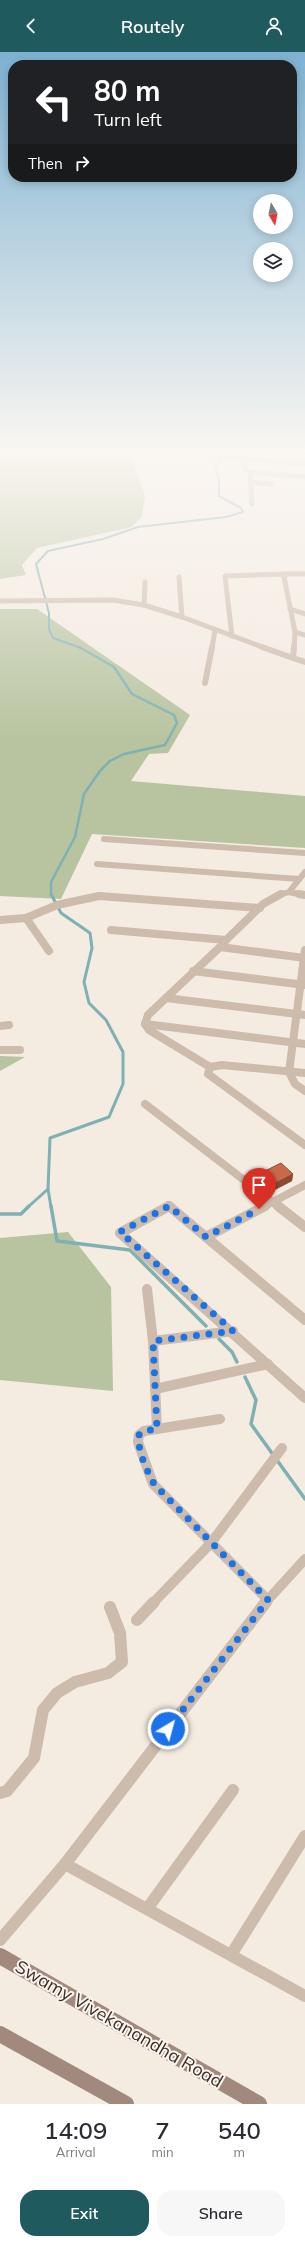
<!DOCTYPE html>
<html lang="en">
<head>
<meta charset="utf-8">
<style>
	:root { --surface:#fff; --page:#f7f7f7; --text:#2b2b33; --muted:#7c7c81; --accent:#1f5a5e }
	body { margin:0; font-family:Mulish,sans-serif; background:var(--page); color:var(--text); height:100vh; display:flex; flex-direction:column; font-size:15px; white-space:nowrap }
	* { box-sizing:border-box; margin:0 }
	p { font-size:13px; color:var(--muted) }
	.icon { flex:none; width:22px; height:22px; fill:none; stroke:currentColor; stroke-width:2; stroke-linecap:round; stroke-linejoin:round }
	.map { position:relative; height:2052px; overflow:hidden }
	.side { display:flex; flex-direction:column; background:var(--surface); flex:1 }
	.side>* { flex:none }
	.guide { position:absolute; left:8px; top:8px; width:289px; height:122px; border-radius:16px; box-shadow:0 2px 10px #0003; background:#202124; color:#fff; overflow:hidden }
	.needle { width:26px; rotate:170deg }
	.buttons { position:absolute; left:253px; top:142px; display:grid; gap:8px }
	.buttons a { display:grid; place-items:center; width:40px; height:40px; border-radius:50%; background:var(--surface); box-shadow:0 2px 10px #0003; font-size:20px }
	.pin { position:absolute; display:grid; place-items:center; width:34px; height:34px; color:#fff; margin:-41px -17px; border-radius:50% 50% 50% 0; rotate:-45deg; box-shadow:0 0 4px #0007 }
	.pin .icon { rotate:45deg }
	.me { position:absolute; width:44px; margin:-22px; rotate:37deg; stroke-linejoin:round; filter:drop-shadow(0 0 3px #0008) }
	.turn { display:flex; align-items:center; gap:14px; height:84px; padding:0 20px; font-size:18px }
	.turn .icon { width:52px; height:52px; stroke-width:2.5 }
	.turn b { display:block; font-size:28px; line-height:34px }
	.then { display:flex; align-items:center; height:38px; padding:0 20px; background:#0003; gap:8px; font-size:15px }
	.eta { display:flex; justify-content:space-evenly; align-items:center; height:68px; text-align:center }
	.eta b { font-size:24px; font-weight:600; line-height:28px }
	.primary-button { display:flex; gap:8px; margin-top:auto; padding:8px 20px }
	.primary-button a { flex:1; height:46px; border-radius:16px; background:var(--accent); color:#fff; font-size:16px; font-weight:600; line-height:46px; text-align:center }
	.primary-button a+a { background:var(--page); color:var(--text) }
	header { display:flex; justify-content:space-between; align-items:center; height:52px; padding:0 20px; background:var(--accent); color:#fff; font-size:18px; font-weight:600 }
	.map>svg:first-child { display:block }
</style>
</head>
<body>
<header><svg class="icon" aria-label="back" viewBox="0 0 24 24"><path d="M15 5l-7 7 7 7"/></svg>Routely<svg class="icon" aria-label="person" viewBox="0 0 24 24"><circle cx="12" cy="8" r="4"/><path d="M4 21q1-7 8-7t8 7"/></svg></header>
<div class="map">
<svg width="305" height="2052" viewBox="0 0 305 2052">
	<rect width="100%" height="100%" fill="#f4ebe1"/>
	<g fill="#b8c4a0">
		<polygon points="0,400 130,400 145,444 142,464 132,475 37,496 22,513 26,523 0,527"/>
		<polygon points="0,557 37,557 190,663 168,701 149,702 131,729 305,744 305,796 92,782 61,847 0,844"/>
		<polygon points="0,1004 25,1005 0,1019"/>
		<polygon points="68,1180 111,1235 113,1339 0,1328 0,1186"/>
	</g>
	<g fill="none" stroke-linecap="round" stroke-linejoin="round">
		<polyline stroke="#7fb0b2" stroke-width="2" points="81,596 53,586 49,577 49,561 36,512 48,499 103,487 138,475 226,465 243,460 241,456 219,444 219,427 215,416 226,400"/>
		<polyline stroke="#7fb0b2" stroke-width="2.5" points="51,843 51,830 75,785 84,742 100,719 110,709 124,702 165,693 177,671 174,663 132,642 114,615 79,595"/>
		<g stroke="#7fb0b2" stroke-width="3">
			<polyline points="48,1137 51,1155"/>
			<polyline points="28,1155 48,1137 50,1086 109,1065 123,1032 123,1000 106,968 89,951 84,930 92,896 90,881 61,861 51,842"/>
		</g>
		<g stroke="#7fb0b2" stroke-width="3.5">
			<polyline points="51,1154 57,1189 130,1198 206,1274"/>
			<polyline points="0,1162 21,1162 29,1154"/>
			<polyline points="219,1287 232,1300 237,1310"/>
			<polyline points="245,1325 256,1348 251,1372 305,1447"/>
		</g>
		<g stroke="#cdbbac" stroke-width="5">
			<polyline points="297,400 305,401"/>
			<polyline points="215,404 305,412"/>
			<polyline points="245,406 243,414 250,420 305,425"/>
			<polyline points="250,420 252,452"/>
			<polyline points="251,430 271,432"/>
			<polyline points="179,525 182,565 265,596"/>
			<polyline points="0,549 113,548 144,553 182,565"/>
			<polyline points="144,553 145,530"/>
			<polyline points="290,557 305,562"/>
			<polyline points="295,580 284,525 287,522 305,522"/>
			<polyline points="232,584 225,524 287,522"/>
			<polyline points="212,596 215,578"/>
			<polyline points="294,596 295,580 305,583"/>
		</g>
		<g stroke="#cdbbac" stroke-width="6">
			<polyline points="262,595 293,606"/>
			<polyline points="294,595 293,606 305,610"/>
			<polyline points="205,631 212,595"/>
			<polyline points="104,787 305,801"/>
			<polyline points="97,812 299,827"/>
			<polyline points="289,840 305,820"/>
			<polyline points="279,843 289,840 303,843"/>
		</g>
		<g stroke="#cdbbac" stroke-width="8">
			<polyline points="299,842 305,843"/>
			<polyline points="26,866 49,899"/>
			<polyline points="0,868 26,866 57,853 99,844 260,856"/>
			<polyline points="111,878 226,888"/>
			<polyline points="223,891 263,852 281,842"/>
			<polyline points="305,898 289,1020 295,1032 305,1039"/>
			<polyline points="305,906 220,895 148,963 145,972 149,978 210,1015 208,1022 305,1093"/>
			<polyline points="193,919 305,933"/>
			<polyline points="166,946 305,963"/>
			<polyline points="145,972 305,992"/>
			<polyline points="0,974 9,973"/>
			<polyline points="0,998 20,998"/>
			<polyline points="210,1015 222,1013 305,1021"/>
			<polyline points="145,1052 279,1155"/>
			<polyline points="167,1155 171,1155"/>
			<polyline points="263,1155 305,1133"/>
		</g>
		<g stroke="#cdbbac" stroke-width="10">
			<polyline points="169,1154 120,1181 305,1346"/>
			<polyline points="169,1154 305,1268"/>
			<polyline points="278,1154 305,1175"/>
			<polyline points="206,1185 265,1154"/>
			<polyline points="147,1237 153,1289"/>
			<polyline points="155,1337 268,1312"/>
			<polyline points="220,1367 144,1379 139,1383 138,1390 153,1432 268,1548"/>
			<polyline points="157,1377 153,1289 233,1279"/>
			<polyline points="153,1551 211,1491 282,1396"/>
			<polyline points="265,1551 305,1507"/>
		</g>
		<g stroke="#cdbbac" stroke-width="12">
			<polyline points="137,1568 154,1550"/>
			<polyline points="0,1741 7,1739 34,1706 43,1658 57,1641 75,1630 108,1621 122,1610 120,1581 110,1555"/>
			<polyline points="65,1812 305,1944"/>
			<polyline points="147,1857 233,1738"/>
			<polyline points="0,1888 65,1812 266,1550"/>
			<polyline points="231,1903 305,1784"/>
		</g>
		<g stroke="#a18a7d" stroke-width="16">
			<polyline points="0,1904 259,2052"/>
			<polyline points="0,1982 126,2052"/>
		</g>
	</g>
	<polygon fill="#ac5a40" points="293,1122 292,1129 269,1141 256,1131 257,1123"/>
	<polygon fill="#8c4a34" points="293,1122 292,1129 269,1141 270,1134"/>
	<polygon fill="#c8694b" stroke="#8c4a34" points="281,1111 293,1122 270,1134 257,1123"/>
	<linearGradient id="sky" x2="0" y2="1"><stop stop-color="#7eb2d2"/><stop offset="0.58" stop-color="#faf6f2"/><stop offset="1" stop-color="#faf6f2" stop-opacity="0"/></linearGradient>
	<rect width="305" height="687" fill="url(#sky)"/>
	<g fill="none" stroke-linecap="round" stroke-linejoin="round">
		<path stroke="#1a73e8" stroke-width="7" stroke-dasharray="0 12.6" d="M168 1677 268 1548 154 1432C147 1418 137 1399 139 1383L144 1379 157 1377 153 1289 233 1279 120 1180 169 1154 206 1185 259 1157"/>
	</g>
	<g text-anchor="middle" stroke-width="4" stroke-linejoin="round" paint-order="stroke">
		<g font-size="18" fill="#3b302b" stroke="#fbf5ee">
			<text transform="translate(119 1972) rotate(30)" y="6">Swamy Vivekanandha Road</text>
		</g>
	</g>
</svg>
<div class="buttons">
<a><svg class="needle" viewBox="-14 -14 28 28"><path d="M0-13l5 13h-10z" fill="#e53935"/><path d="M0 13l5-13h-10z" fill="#7c7c81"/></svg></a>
<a><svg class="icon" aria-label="layers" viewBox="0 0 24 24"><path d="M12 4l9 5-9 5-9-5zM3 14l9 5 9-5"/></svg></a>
</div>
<div class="pin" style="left:259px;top:1157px;background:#d93025"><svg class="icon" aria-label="arrive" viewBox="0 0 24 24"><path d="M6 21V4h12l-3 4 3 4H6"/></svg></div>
<svg class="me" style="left:168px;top:1677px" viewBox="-20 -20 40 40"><circle r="17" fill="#1a73e8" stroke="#fff" stroke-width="3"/><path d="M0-11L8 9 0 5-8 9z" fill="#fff"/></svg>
<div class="guide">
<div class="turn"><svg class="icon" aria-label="left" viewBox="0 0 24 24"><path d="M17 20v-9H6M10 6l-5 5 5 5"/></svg><div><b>80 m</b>Turn left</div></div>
<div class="then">Then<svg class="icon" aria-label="right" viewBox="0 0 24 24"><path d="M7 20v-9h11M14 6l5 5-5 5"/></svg></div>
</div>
</div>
<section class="side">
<div class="eta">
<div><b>14:09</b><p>Arrival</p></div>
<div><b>7</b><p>min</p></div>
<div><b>540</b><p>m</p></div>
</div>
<div class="primary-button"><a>Exit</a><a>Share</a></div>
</section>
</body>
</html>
